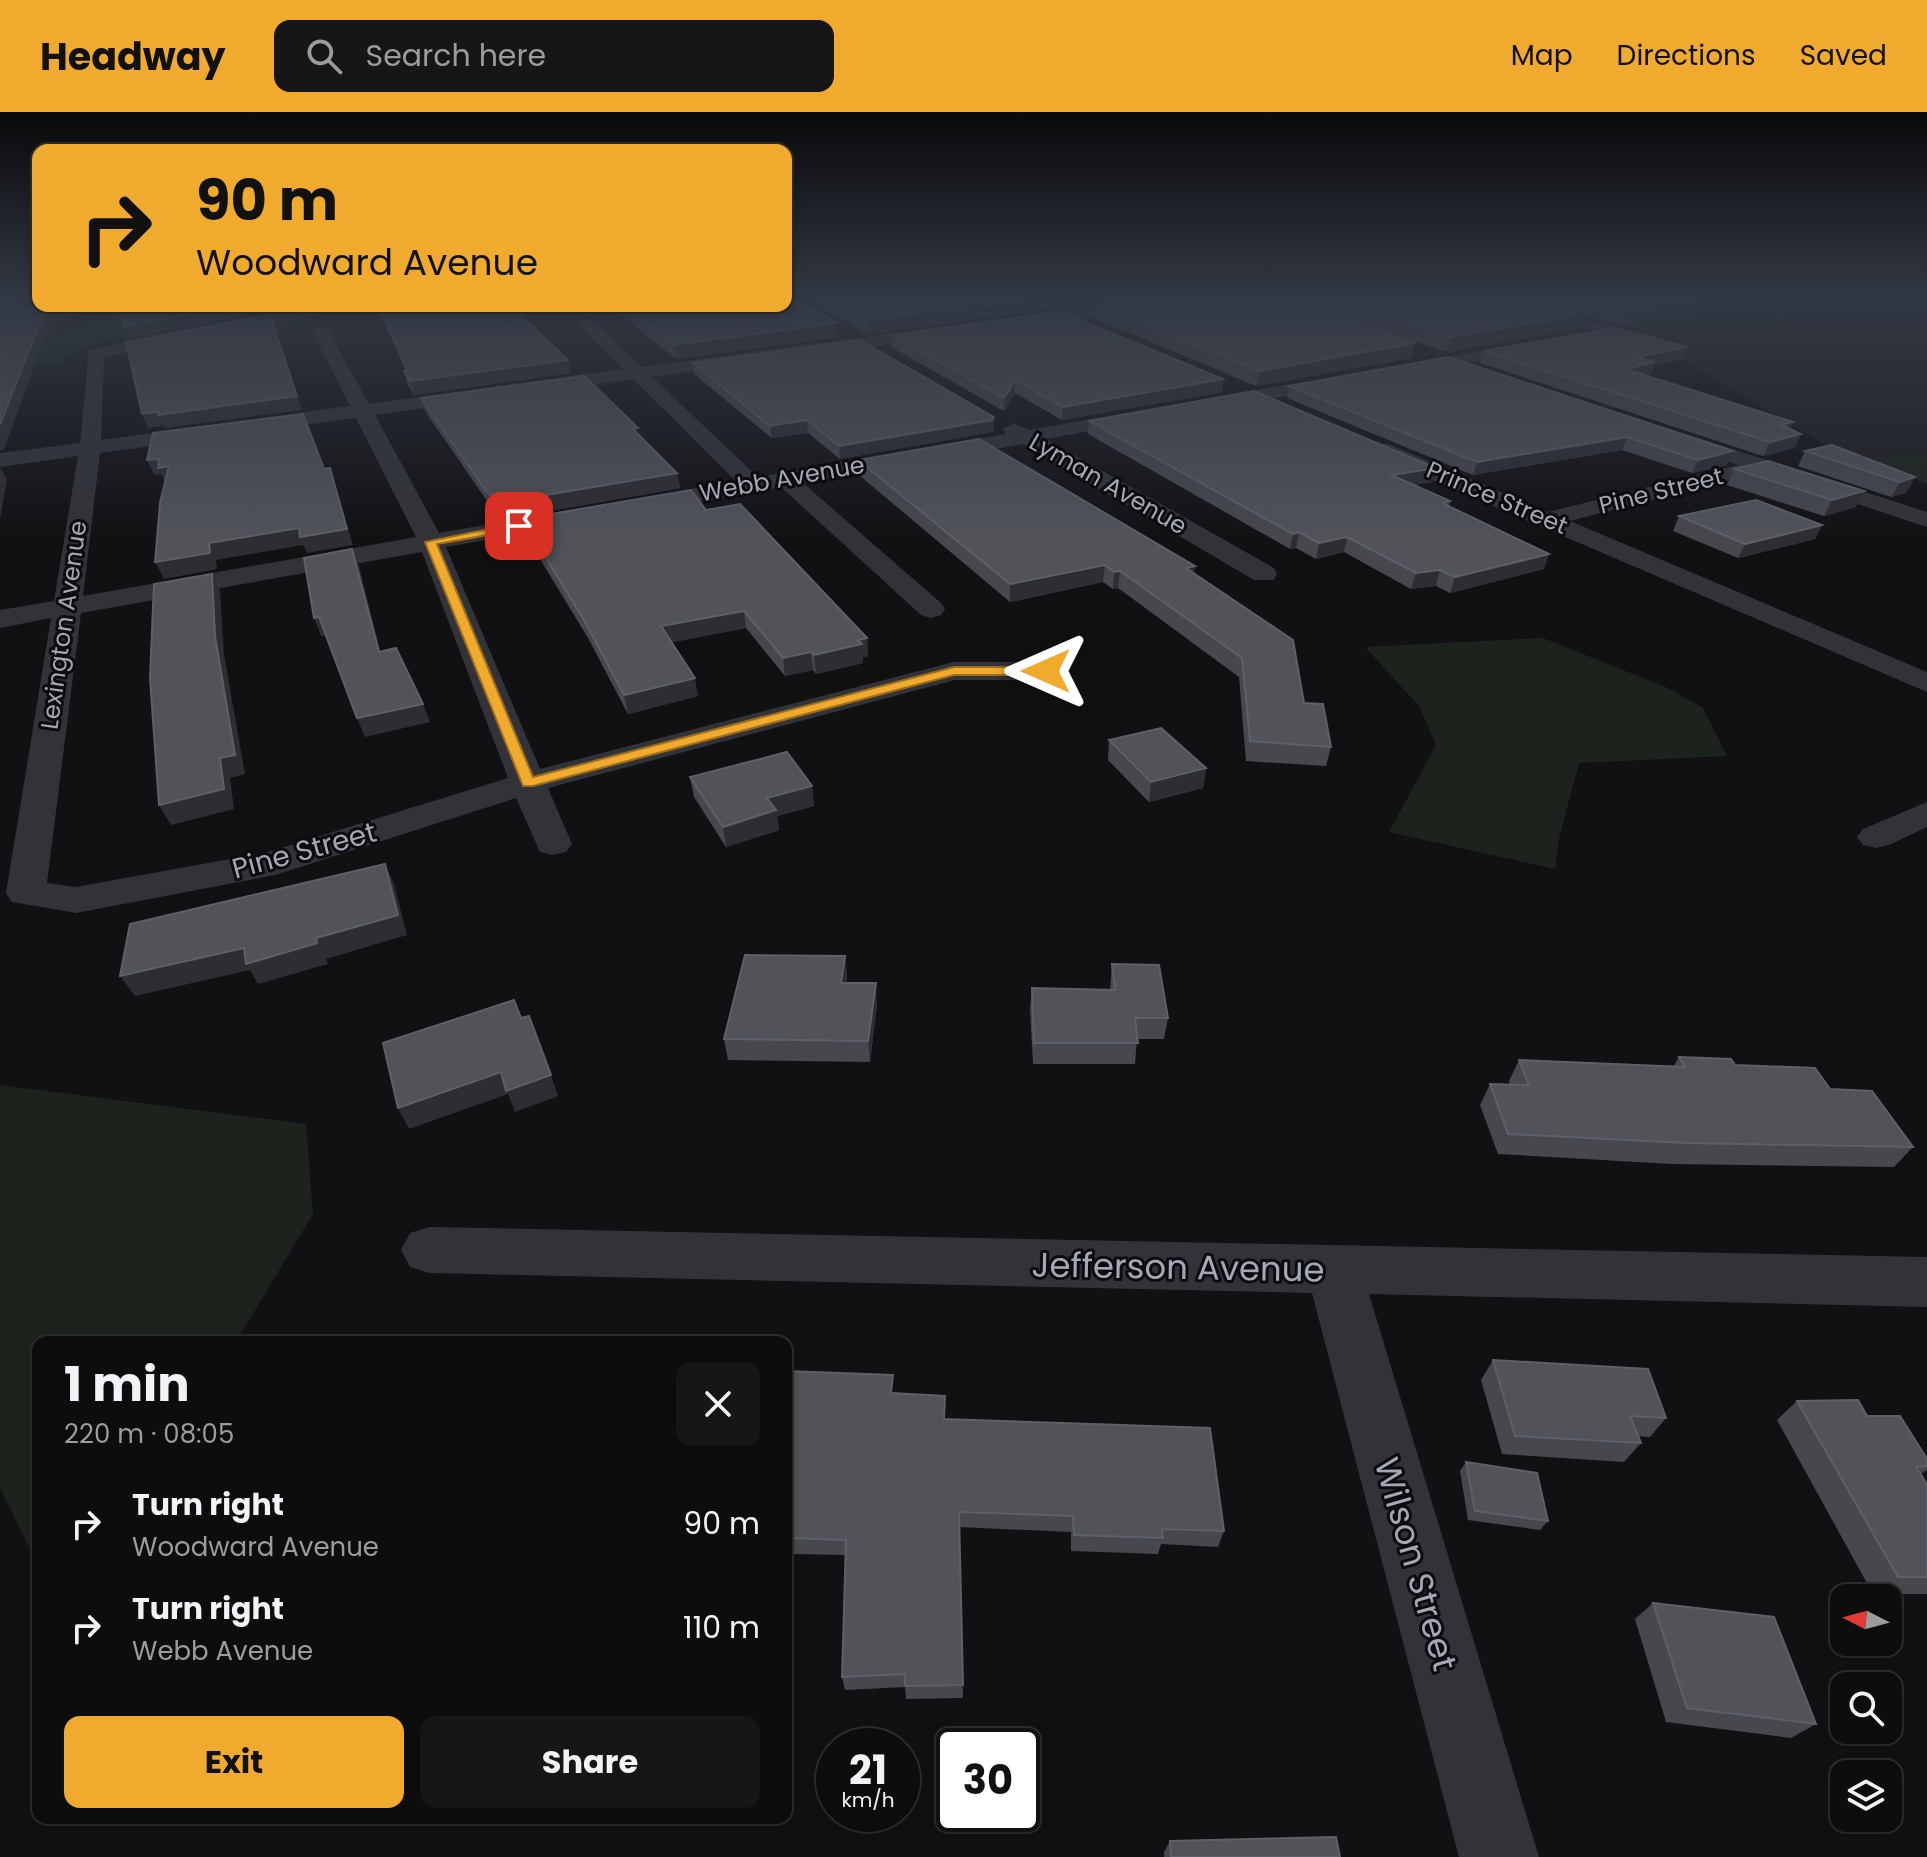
<!DOCTYPE html>
<html lang="en">
<head>
<meta charset="utf-8">
<style>
	:root { --surface:#0d0d0e; --page:#161617; --text:#f1f3f6; --muted:#9a9c9e; --line:#2d2d2e; --accent:#f0aa2d }
	body { margin:0; font-family:Poppins,sans-serif; background:var(--page); color:var(--text); height:100vh; display:flex; flex-direction:column; font-size:30px; white-space:nowrap }
	* { box-sizing:border-box; margin:0 }
	p { font-size:26px; color:var(--muted) }
	.icon { flex:none; width:44px; height:44px; fill:none; stroke:currentColor; stroke-width:2; stroke-linecap:round; stroke-linejoin:round }
	.map { position:relative; flex:1; overflow:hidden }
	.details { position:absolute; left:32px; top:1224px; width:760px; height:488px; display:flex; flex-direction:column; background:var(--surface); border-radius:16px; box-shadow:0 4px 12px #0003,0 0 0 2px var(--line) }
	.details>* { flex:none }
	.banner { position:absolute; left:32px; top:32px; width:760px; height:168px; border-radius:16px; box-shadow:0 4px 12px #0003,0 0 0 2px var(--line); background:#f0aa2d; color:#111; overflow:hidden }
	.needle { width:52px; rotate:276deg }
	.controls { position:absolute; left:1830px; top:1472px; display:grid; gap:16px }
	.controls a { display:grid; place-items:center; width:72px; height:72px; border-radius:16px; background:var(--surface); box-shadow:0 4px 12px #0003,0 0 0 2px var(--line); font-size:40px }
	.speed { position:absolute; left:816px; top:1616px; display:flex; gap:16px; font-size:40px; font-weight:700; text-align:center }
	.speed>* { display:grid; place-content:center; width:104px; height:104px; border-radius:50%; background:var(--surface); box-shadow:0 4px 12px #0003,0 0 0 2px var(--line); line-height:1 }
	.speed small { font-size:20px; font-weight:400 }
	.speed .limit { border:4px solid #111; border-radius:12px; background:#fff; color:#111 }
	.pin { position:absolute; display:grid; place-items:center; width:68px; height:68px; color:#fff; margin:-34px; border-radius:16px; box-shadow:0 4px 12px #0006 }
	.me { position:absolute; width:88px; margin:-44px; rotate:270deg; stroke-linejoin:round; filter:drop-shadow(0 0 6px #0008) }
	.turn { display:flex; align-items:center; gap:28px; height:168px; padding:0 32px; font-size:36px }
	.turn .icon { width:104px; height:104px; stroke-width:2.5 }
	.turn b { display:block; font-size:56px; line-height:68px }
	.round { display:grid; place-items:center; flex:none; width:84px; height:84px; border-radius:16px; background:var(--page) }
	.head { display:flex; align-items:center; justify-content:space-between; height:136px; padding:0 32px }
	h1 { font-size:48px; font-weight:700; line-height:60px }
	.primary-button { display:flex; gap:16px; margin-top:auto; padding:16px 32px }
	.primary-button a { flex:1; height:92px; border-radius:16px; background:var(--accent); color:#111; font-size:32px; font-weight:700; line-height:92px; text-align:center }
	.primary-button a+a { background:var(--page); color:var(--text) }
	ul { padding:0; list-style:none }
	li { display:flex; align-items:center; gap:24px; height:104px; padding:0 32px }
	li div { flex:1 }
	li b { display:block; font-size:30px }
	li em { font-style:normal }
	header { display:flex; align-items:center; gap:48px; box-sizing:border-box; height:112px; padding:0 40px; background:var(--accent); color:#111 }
	header strong { font-size:38px }
	nav { display:flex; gap:44px; margin-inline-start:auto; font-size:28px }
	.search { width:560px; height:72px; background:var(--page); display:flex; align-items:center; gap:20px; box-sizing:border-box; padding:0 28px; border-radius:16px; color:var(--muted); font-size:30px }
	.map>svg:first-child { display:block }
</style>
</head>
<body>
<header>
<strong>Headway</strong>
<div class="search"><svg class="icon" aria-label="search" viewBox="0 0 24 24"><circle cx="10" cy="10" r="6"/><path d="M15 15l6 6"/></svg>Search here</div>
<nav><a>Map</a><a>Directions</a><a>Saved</a></nav>
</header>
<div class="map">
<svg width="1927" height="1745" viewBox="0 0 1927 1745">
	<rect width="100%" height="100%" fill="#111113"/>
	<polygon fill="#1d1d20" points="1579,185 1927,185 1927,356 1862,355"/>
	<g fill="#1c231d">
		<polygon points="38,185 38,194 255,196 251,204 92,231 55,253 0,257 0,240 64,223 115,198 0,197 0,188"/>
		<polygon points="1927,344 1927,372 1869,345"/>
		<polygon points="1543,526 1668,576 1703,596 1727,644 1579,651 1559,727 1555,757 1389,720 1436,633 1419,594 1365,535"/>
		<polygon points="0,973 306,1012 313,1102 236,1230 38,1230 38,1453 0,1376"/>
	</g>
	<g fill="none" stroke-linecap="round" stroke-linejoin="round">
		<g fill="#323338" fill-rule="evenodd">
			<path d="M1162 185H1204L1196 190 652 265 758 365 1006 322 1003 317 1013 311 1029 318 1541 228 1550 233 1541 238 1046 327 1274 456 1277 462 1274 468H1254L1023 332 803 371 941 491 945 497 941 503 931 506 921 503 781 375 446 435 540 657 954 550H1046L1057 552 1061 559 1057 566 1046 568H955L548 676 572 732 566 740 553 743 540 740 516 686 275 763 76 801 12 790 6 781 51 506 0 516V498L54 489 78 344 0 355V341L80 331 89 239 185 217 317 194H346L344 197C264 217 182 223 104 246L101 328 350 294 312 218 320 213 328 218 369 292 623 257 581 216 579 212 587 207 593 208 642 255ZM633 267 736 369 439 421 375 303ZM356 306 416 425 83 484 100 341ZM422 440 508 666 268 740 76 775 47 771 81 501Z"/>
			<polygon points="1481,185 1506,185 1656,226 1659,230 1650,235 1644,234 1484,188"/>
			<polygon points="0,195 72,195 80,200 72,205 0,205"/>
			<polygon points="1673,318 1927,400 1927,415 1761,360 1570,409 1927,560 1927,580 1372,342 1369,337 1372,332 1388,332 1548,400 1738,353 1665,329 1662,324"/>
			<polygon points="1927,690 1927,715 1889,733 1876,736 1863,733 1857,725 1863,717"/>
			<polygon points="429,1115 1927,1145 1927,1195 1369,1182 1539,1745 1459,1745 1312,1181 429,1161 410,1155 401,1138 410,1121"/>
		</g>
	</g>
	<g fill="#47484e">
		<polygon points="0,185 38,185 38,192 0,193"/>
		<polygon points="803,185 1140,185 868,222"/>
		<polygon points="1278,185 1513,185 1580,203 1576,217 1447,240"/>
		<polygon points="1517,185 1781,185 1620,213"/>
		<polygon points="1095,193 1415,231 1411,246 1256,274 1094,206"/>
		<polygon points="377,194 511,194 571,261 414,283 408,273 404,259 406,259"/>
		<polygon points="609,194 786,194 838,225 676,247"/>
		<polygon points="891,223 1223,267 1222,280 1062,308 1015,281 1004,299 891,235"/>
		<polygon points="1688,235 1683,247 1654,253 1650,263 1646,264 1793,310 1790,317 1795,336 1763,344 1480,251 1484,239"/>
		<polygon points="693,251 994,305 994,317 992,320 840,347 808,321 772,326 694,262"/>
		<polygon points="1289,274 1733,339 1727,353 1692,361 1622,338 1473,363 1287,286"/>
		<polygon points="421,286 640,324 677,361 680,376 515,405 510,396 494,399 425,299"/>
		<polygon points="1089,309 1432,370 1414,373 1450,389 1449,394 1544,457 1450,481 1436,474 1411,477 1344,440 1316,447 1296,436 1290,437 1088,322"/>
		<polygon points="1805,339 1915,365 1906,381 1891,385 1798,354"/>
		<polygon points="858,348 1194,461 1304,591 1331,635 1326,654 1246,649 1239,565 1118,476 1113,477 1103,470 1010,490 859,363"/>
		<polygon points="1734,357 1856,395 1824,404 1727,373"/>
		<polygon points="706,398 867,526 868,544 863,545 863,551 816,562 813,558 785,564 746,516 672,530 698,584 628,602 588,526 526,424 522,407"/>
		<polygon points="1679,404 1822,413 1815,427 1738,446 1673,419"/>
		<polygon points="1109,628 1206,656 1203,676 1149,690 1108,648"/>
		<polygon points="690,665 812,674 814,694 777,704 779,718 726,735 694,685"/>
		<polygon points="845,844 847,865 846,871 877,892 870,950 728,948 724,927"/>
		<polygon points="1112,852 1168,906 1164,927 1137,927 1135,952 1033,952 1030,897 1032,876 1110,878"/>
		<polygon points="1679,945 1735,953 1830,977 1913,1035 1894,1055 1672,1052 1498,1042 1480,993 1490,972 1510,973 1509,969 1519,948 1673,955"/>
		<polygon points="1493,1248 1666,1306 1650,1325 1638,1324 1641,1331 1624,1350 1502,1342 1481,1268"/>
		<polygon points="786,1259 894,1281 945,1284 945,1307 1224,1419 1218,1435 1161,1432 1158,1442 1071,1439 1071,1420 959,1415 963,1586 906,1587 905,1575 845,1578 842,1565 846,1443 792,1442 789,1430 786,1430"/>
		<polygon points="1797,1289 1867,1304 1927,1347 1927,1358 1921,1362 1927,1372 1927,1482 1873,1482 1777,1308"/>
		<polygon points="1466,1350 1548,1409 1540,1418 1468,1408 1460,1359"/>
		<polygon points="1653,1491 1816,1612 1791,1626 1666,1610 1635,1507"/>
		<polygon points="1170,1729 1340,1745 1164,1745 1164,1740"/>
	</g>
	<g fill="#2d2e32">
		<polygon points="1042,185 1140,185 868,222 867,208"/>
		<polygon points="1710,185 1781,185 1620,213 1625,199"/>
		<polygon points="80,194 99,194 83,201"/>
		<polygon points="224,194 284,194 128,227 123,215"/>
		<polygon points="59,196 64,208 53,212 42,234 4,337 0,339 0,313 36,221 48,200"/>
		<polygon points="270,203 302,298 164,316 163,314 148,316 142,302"/>
		<polygon points="1580,203 1576,217 1447,240 1451,225"/>
		<polygon points="837,211 838,225 676,247 674,233"/>
		<polygon points="1415,231 1411,246 1256,274 1259,259"/>
		<polygon points="1688,235 1683,247 1654,253 1650,263 1621,270 1625,257 1636,245"/>
		<polygon points="568,248 571,261 414,283 410,269"/>
		<polygon points="1223,267 1222,280 1062,308 1063,295"/>
		<polygon points="1015,268 1015,281 1004,299 1004,286"/>
		<polygon points="994,305 994,317 992,320 840,347 839,334"/>
		<polygon points="807,308 808,321 772,326 770,314"/>
		<polygon points="1793,310 1786,324 1781,313"/>
		<polygon points="1801,322 1795,336 1763,344 1770,330"/>
		<polygon points="1627,325 1622,338 1473,363 1477,350"/>
		<polygon points="1733,339 1727,353 1692,361 1698,348"/>
		<polygon points="159,347 169,354 165,371 161,362 154,363 147,348"/>
		<polygon points="0,355 7,367 0,407"/>
		<polygon points="330,356 353,433 307,441 303,433 216,448 217,457 164,467 155,450 209,431"/>
		<polygon points="1436,356 1432,370 1388,377 1391,363"/>
		<polygon points="677,361 680,376 515,405 511,389"/>
		<polygon points="1915,365 1906,381 1891,385 1900,370"/>
		<polygon points="1864,379 1856,395 1824,404 1832,388"/>
		<polygon points="506,380 510,396 494,399 489,383"/>
		<polygon points="1822,413 1815,427 1738,446 1745,432"/>
		<polygon points="1299,420 1296,436 1290,437 1293,422"/>
		<polygon points="1347,425 1344,440 1316,447 1319,431"/>
		<polygon points="352,437 359,454 385,558 379,540"/>
		<polygon points="1549,442 1544,457 1450,481 1455,465"/>
		<polygon points="1105,453 1103,470 1010,490 1010,472"/>
		<polygon points="1195,454 1193,471 1186,456"/>
		<polygon points="1440,458 1436,474 1411,477 1416,461"/>
		<polygon points="1120,459 1118,476 1113,477 1114,460"/>
		<polygon points="212,462 220,479 224,542 245,662 230,666 234,697 171,713 159,693 220,646"/>
		<polygon points="744,499 746,516 664,532 661,514"/>
		<polygon points="319,505 327,523 321,524 314,506"/>
		<polygon points="867,526 868,544 863,545 863,551 816,562 814,543 858,528"/>
		<polygon points="811,540 813,558 785,564 783,546"/>
		<polygon points="695,566 698,584 628,602 624,583"/>
		<polygon points="423,592 430,610 365,625 357,606"/>
		<polygon points="1206,656 1203,676 1149,690 1151,670"/>
		<polygon points="812,674 814,694 777,704 779,718 726,735 723,715 767,686"/>
		<polygon points="385,752 394,772 407,823 326,847 328,852 258,872 250,858 135,884 120,864 244,836 316,826"/>
		<polygon points="845,844 847,865 843,891 841,871"/>
		<polygon points="876,871 877,892 870,950 868,929"/>
		<polygon points="501,960 551,963 558,984 515,1000 508,982 409,1017 398,996"/>
	</g>
	<g fill="#515359" stroke="#5e6067" stroke-width="2">
		<polygon points="786,185 791,185 837,211 674,233 624,194 786,194"/>
		<polygon points="825,185 1042,185 867,208"/>
		<polygon points="1158,185 1276,185 1415,231 1259,259 1095,193"/>
		<polygon points="1321,185 1513,185 1580,203 1451,225"/>
		<polygon points="1570,185 1710,185 1625,199"/>
		<polygon points="118,194 224,194 123,215"/>
		<polygon points="378,194 511,194 568,248 410,269 404,259 408,259"/>
		<polygon points="0,196 59,196 48,200 36,221 0,313"/>
		<polygon points="1061,200 1223,267 1063,295 1015,268 1004,286 891,223"/>
		<polygon points="270,203 297,284 158,303 158,300 142,302 126,230"/>
		<polygon points="1613,216 1688,235 1636,245 1655,250 1625,257 1793,310 1781,313 1801,322 1770,330 1484,239"/>
		<polygon points="860,228 994,305 992,308 839,334 807,308 770,314 693,251"/>
		<polygon points="1448,245 1733,339 1698,348 1627,325 1477,350 1289,274"/>
		<polygon points="584,264 638,316 633,317 677,361 511,389 506,380 489,383 421,286"/>
		<polygon points="1254,279 1436,356 1391,363 1450,389 1442,391 1549,442 1455,465 1440,458 1416,461 1347,425 1319,431 1299,420 1293,422 1089,309"/>
		<polygon points="303,302 324,357 330,356 347,417 300,425 299,416 209,431 210,441 155,450 160,391 169,354 158,356 159,347 147,348 153,321"/>
		<polygon points="979,327 1195,454 1186,456 1293,528 1304,591 1323,592 1331,635 1250,629 1242,546 1120,459 1114,460 1105,453 1010,472 858,348"/>
		<polygon points="1832,333 1915,365 1900,370 1805,339"/>
		<polygon points="1768,349 1864,379 1832,388 1734,357"/>
		<polygon points="691,378 706,398 740,392 867,526 858,528 862,532 814,543 811,540 783,546 744,499 661,514 695,566 624,583 584,508 522,407"/>
		<polygon points="1756,388 1822,413 1745,432 1679,404"/>
		<polygon points="352,437 379,540 396,536 423,592 357,606 319,505 314,506 304,446"/>
		<polygon points="212,462 215,524 235,643 220,646 224,677 159,693 150,566 154,472"/>
		<polygon points="1161,616 1206,656 1151,670 1109,628"/>
		<polygon points="787,640 812,674 767,686 776,698 723,715 690,665"/>
		<polygon points="385,752 398,803 316,826 317,831 246,852 244,836 120,864 130,812"/>
		<polygon points="745,843 845,844 841,871 876,871 868,929 724,927"/>
		<polygon points="1112,852 1159,853 1168,906 1135,906 1138,931 1034,931 1032,876 1115,878"/>
		<polygon points="514,888 521,906 529,904 551,963 506,979 501,960 398,996 383,931"/>
		<polygon points="1679,945 1731,947 1735,953 1815,956 1830,977 1872,979 1913,1035 1686,1031 1508,1022 1490,972 1529,973 1519,948 1685,955"/>
		<polygon points="1493,1248 1648,1257 1666,1306 1630,1304 1641,1331 1515,1324"/>
		<polygon points="786,1259 893,1263 891,1281 945,1284 944,1307 1210,1316 1224,1419 1162,1417 1163,1426 1074,1423 1073,1404 959,1400 963,1573 905,1574 905,1562 842,1565 846,1428 788,1426 790,1415 786,1414"/>
		<polygon points="1858,1288 1867,1304 1900,1304 1927,1347 1927,1354 1916,1355 1927,1372 1927,1465 1898,1465 1797,1289"/>
		<polygon points="1466,1350 1537,1361 1548,1409 1475,1399"/>
		<polygon points="1653,1491 1774,1505 1816,1612 1687,1596"/>
		<polygon points="1336,1725 1340,1745 1171,1745 1170,1729"/>
	</g>
	<linearGradient id="sky" x2="0" y2="1"><stop stop-color="#09090a"/><stop offset="0.43" stop-color="#323844"/><stop offset="1" stop-color="#323844" stop-opacity="0"/></linearGradient>
	<rect width="1927" height="429" fill="url(#sky)"/>
	<polygon fill="#f0aa2d" stroke="#9c6e1d" stroke-width="2" points="519,411 524,414 522,417 437,432 533,665 954,555 1046,555 1053,559 1046,563 954,563 533,674 523,674 425,430"/>
	<g text-anchor="middle" stroke-width="6" stroke-linejoin="round" paint-order="stroke">
		<g font-size="24" fill="#a3a8b4" stroke="#0c0c0e">
			<text transform="translate(782 367) rotate(-10)" y="8">Webb Avenue</text>
			<text transform="translate(1108 372) rotate(30)" y="8">Lyman Avenue</text>
			<text transform="translate(1661 379) rotate(-14)" y="8">Pine Street</text>
			<text transform="translate(1497 386) rotate(23)" y="8">Prince Street</text>
			<text transform="translate(64 513) rotate(-82)" y="8">Lexington Avenue</text>
		</g>
		<g font-size="28" fill="#a3a8b4" stroke="#0c0c0e">
			<text transform="translate(304 738) rotate(-15)" y="10">Pine Street</text>
		</g>
		<g font-size="34" fill="#a3a8b4" stroke="#0c0c0e">
			<text transform="translate(1178 1155) rotate(1)" y="12">Jefferson Avenue</text>
			<text transform="translate(1416 1452) rotate(74)" y="12">Wilson Street</text>
		</g>
	</g>
</svg>
<div class="controls">
<a><svg class="needle" viewBox="-14 -14 28 28"><path d="M0-13l5 13h-10z" fill="#e53935"/><path d="M0 13l5-13h-10z" fill="#9a9c9e"/></svg></a>
<a><svg class="icon" aria-label="search" viewBox="0 0 24 24"><circle cx="10" cy="10" r="6"/><path d="M15 15l6 6"/></svg></a>
<a><svg class="icon" aria-label="layers" viewBox="0 0 24 24"><path d="M12 4l9 5-9 5-9-5zM3 14l9 5 9-5"/></svg></a>
</div>
<div class="speed"><div>21<small>km/h</small></div><div class="limit">30</div></div>
<div class="pin" style="left:519px;top:414px;background:#d93025"><svg class="icon" aria-label="arrive" viewBox="0 0 24 24"><path d="M6 21V4h12l-3 4 3 4H6"/></svg></div>
<svg class="me" style="left:1046px;top:559px" viewBox="-20 -20 40 40"><path d="M0-17L14 15 0 8-14 15z" fill="#f0aa2d" stroke="#fff" stroke-width="4"/></svg>
<div class="banner">
<div class="turn"><svg class="icon" aria-label="right" viewBox="0 0 24 24"><path d="M7 20v-9h11M14 6l5 5-5 5"/></svg><div><b>90 m</b>Woodward Avenue</div></div>
</div>
<section class="details">
<div class="head"><div><h1>1 min</h1><p>220 m · 08:05</p></div><a class="round"><svg class="icon" aria-label="close" viewBox="0 0 24 24"><path d="M6 6l12 12M18 6L6 18"/></svg></a></div>
<ul>
<li><svg class="icon" aria-label="right" viewBox="0 0 24 24"><path d="M7 20v-9h11M14 6l5 5-5 5"/></svg><div><b>Turn right</b><p>Woodward Avenue</p></div><em>90 m</em></li>
<li><svg class="icon" aria-label="right" viewBox="0 0 24 24"><path d="M7 20v-9h11M14 6l5 5-5 5"/></svg><div><b>Turn right</b><p>Webb Avenue</p></div><em>110 m</em></li>
</ul>
<div class="primary-button"><a>Exit</a><a>Share</a></div>
</section>
</div>
</body>
</html>
